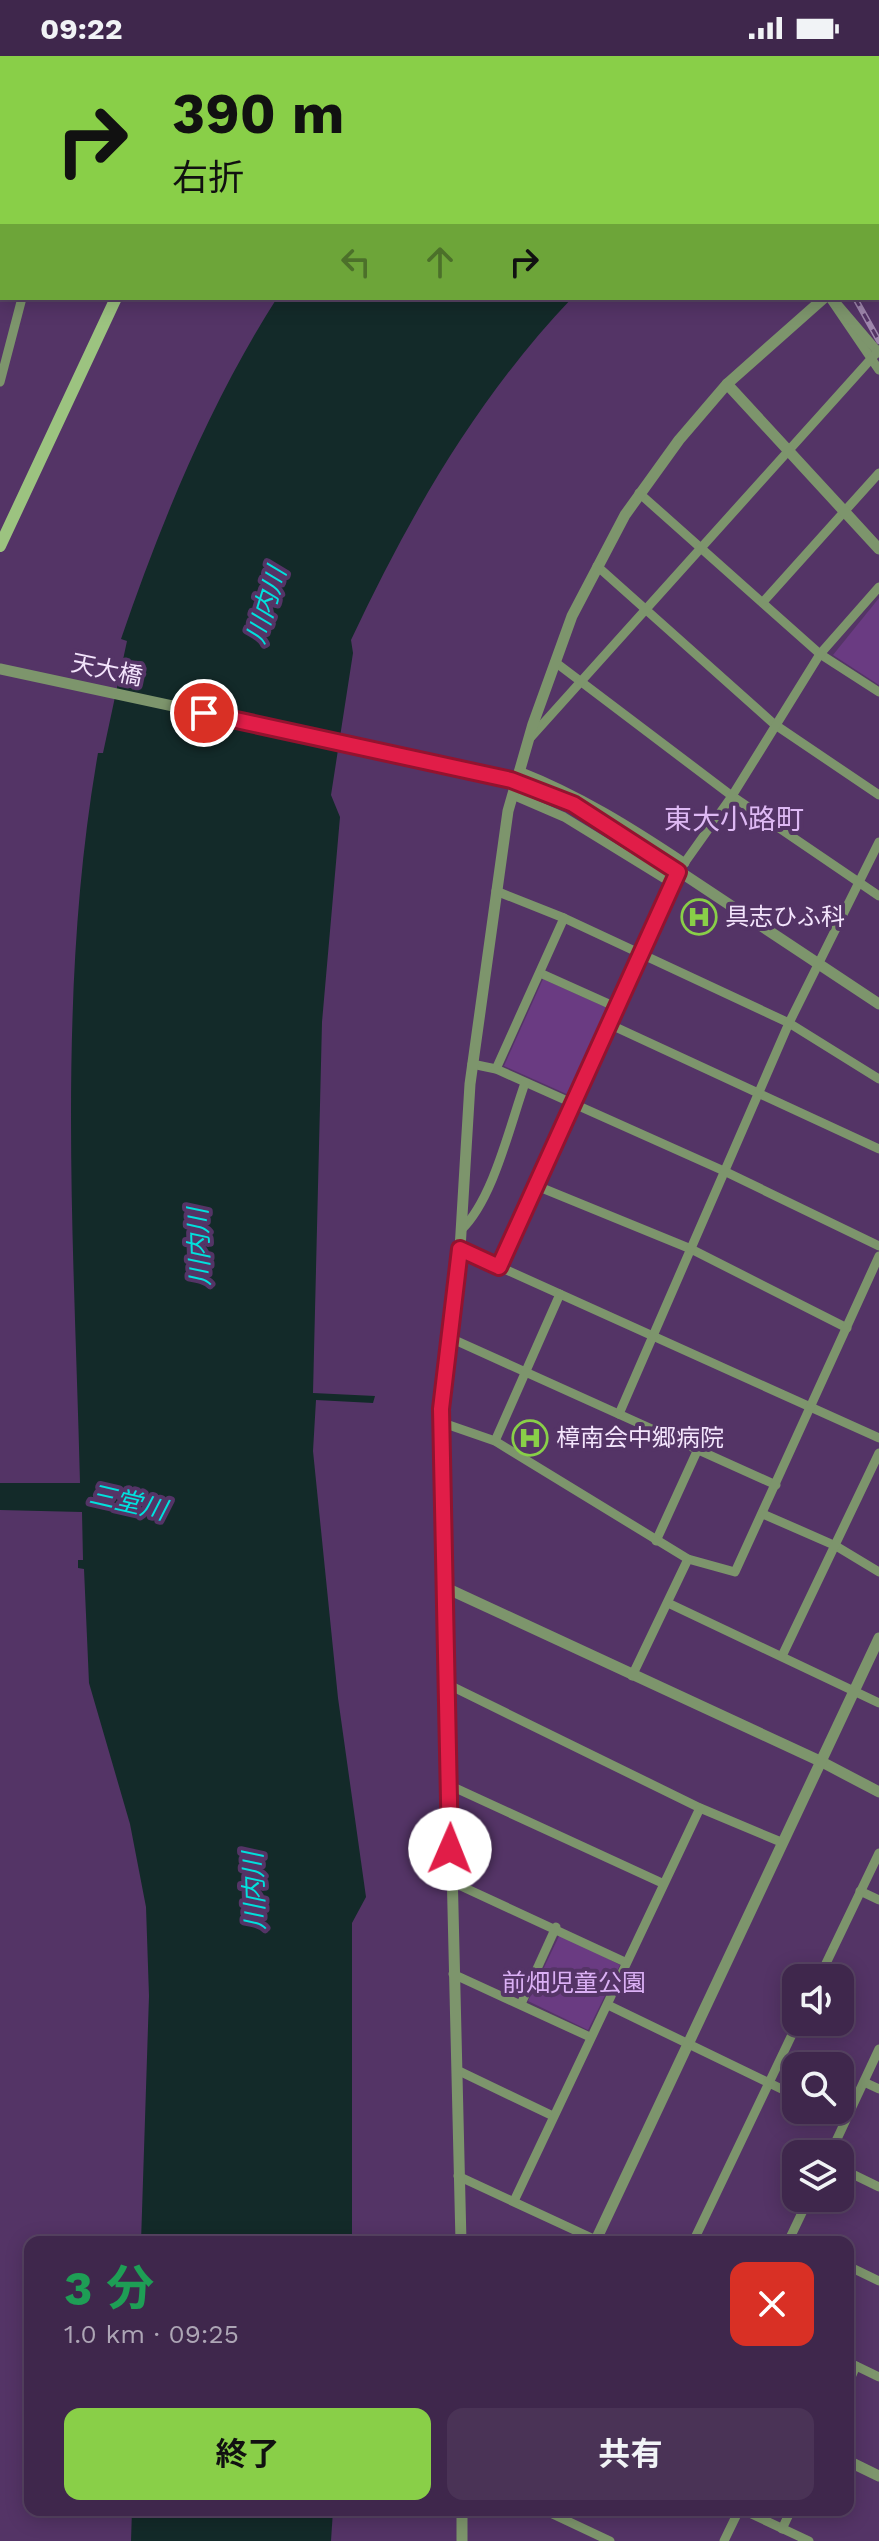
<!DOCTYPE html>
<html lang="ja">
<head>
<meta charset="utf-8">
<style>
	:root { --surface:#3f274c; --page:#4a3356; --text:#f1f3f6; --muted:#ada5b5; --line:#584464; --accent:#89cf48 }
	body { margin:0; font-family:"Work Sans","Noto Sans JP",sans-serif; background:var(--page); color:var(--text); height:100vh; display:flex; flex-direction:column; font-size:30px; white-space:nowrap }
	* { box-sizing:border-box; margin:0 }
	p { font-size:26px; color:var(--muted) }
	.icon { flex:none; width:44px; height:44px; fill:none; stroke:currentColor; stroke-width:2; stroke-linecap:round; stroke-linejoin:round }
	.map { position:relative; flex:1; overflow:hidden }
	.panel { position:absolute; left:24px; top:2180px; width:830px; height:280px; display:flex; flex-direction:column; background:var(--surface); border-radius:16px; box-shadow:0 4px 20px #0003,0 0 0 2px var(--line) }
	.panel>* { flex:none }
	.top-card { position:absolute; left:0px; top:0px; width:880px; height:244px; box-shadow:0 4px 20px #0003,0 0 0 2px var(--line); background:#89cf48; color:#111; overflow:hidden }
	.buttons { position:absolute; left:782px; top:1908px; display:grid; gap:16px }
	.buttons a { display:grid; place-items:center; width:72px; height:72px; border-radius:16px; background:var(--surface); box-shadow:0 4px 20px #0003,0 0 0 2px var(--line); font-size:40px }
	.pin { position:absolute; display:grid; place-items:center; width:68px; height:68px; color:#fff; margin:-34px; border:4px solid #fff; border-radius:50%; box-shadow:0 2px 8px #0007 }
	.me { position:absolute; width:88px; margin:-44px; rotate:1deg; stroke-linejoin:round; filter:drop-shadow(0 0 6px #0008) }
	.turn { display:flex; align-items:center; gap:28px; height:168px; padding:0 40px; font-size:36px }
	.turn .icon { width:104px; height:104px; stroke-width:2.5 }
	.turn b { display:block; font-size:56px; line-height:68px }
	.lanes { display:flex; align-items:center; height:76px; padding:0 40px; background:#0003; justify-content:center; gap:40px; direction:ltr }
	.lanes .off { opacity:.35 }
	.round { display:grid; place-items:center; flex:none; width:84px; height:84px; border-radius:16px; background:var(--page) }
	.headline { display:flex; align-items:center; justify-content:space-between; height:136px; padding:0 40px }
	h1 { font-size:48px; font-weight:700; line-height:60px; color:#1e9e55 }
	.button { display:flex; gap:16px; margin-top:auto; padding:16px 40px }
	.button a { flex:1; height:92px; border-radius:16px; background:var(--accent); color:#111; font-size:32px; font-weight:700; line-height:92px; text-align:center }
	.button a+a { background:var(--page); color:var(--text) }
	.status { display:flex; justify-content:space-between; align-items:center; height:56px; padding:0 40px; background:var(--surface); direction:ltr }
	.status svg { height:22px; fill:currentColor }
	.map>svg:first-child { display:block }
</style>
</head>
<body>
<div class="status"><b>09:22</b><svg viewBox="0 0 49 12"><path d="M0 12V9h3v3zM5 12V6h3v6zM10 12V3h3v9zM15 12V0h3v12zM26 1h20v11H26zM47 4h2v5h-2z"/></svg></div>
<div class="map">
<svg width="879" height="2485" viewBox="0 0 879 2485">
	<rect width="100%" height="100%" fill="#543466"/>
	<g fill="#6a3b82">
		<polygon points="879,542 879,629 833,599"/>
		<polygon points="543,923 612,954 571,1040 504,1010"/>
		<polygon points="560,1878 620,1909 588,1974 528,1945"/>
	</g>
	<g fill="#132a29">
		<polygon points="465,0 826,0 463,2"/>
		<path d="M277 242H572C476 343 410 459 351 584L353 597 331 739 340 761 322 966 313 1337 375 1340 373 1347 316 1344 313 1395 338 1642 366 1841 352 1867V2186H141L149 1940 146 1851 130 1768 89 1627 84 1513 78 1512V1504H83L82 1456 0 1454V1427H80C74 1184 56 937 98 697H103L127 585 121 583C161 466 210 347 277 242Z"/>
		<polygon points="132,2454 333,2454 331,2485 131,2485"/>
	</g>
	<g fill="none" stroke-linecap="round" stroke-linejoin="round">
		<g stroke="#7d956c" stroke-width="9">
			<polyline points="124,2 126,0"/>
			<polyline points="0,129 2,131"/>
			<polyline points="0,158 2,156"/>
			<polyline points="0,203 2,204"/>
			<polyline points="878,215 879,216"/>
			<polyline points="830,242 879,314"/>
			<polyline points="832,242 879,297"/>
			<polyline points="0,326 22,242"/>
			<polyline points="639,437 820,598 879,636"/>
			<polyline points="597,510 774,668 879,739"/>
			<polyline points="763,546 879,417"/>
			<polyline points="555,606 732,740 879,840"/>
			<polyline points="531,681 879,294"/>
			<path d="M519 715C580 739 631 771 685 807"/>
			<polyline points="513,739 564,761 673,828"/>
			<polyline points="496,835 564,862 789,967 879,1023"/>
			<polyline points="540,917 618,952"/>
			<polyline points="611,969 879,1093"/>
			<polyline points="472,1008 496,1013 724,1115 879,1190"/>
			<polyline points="496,1013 564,862"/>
			<polyline points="537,1130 691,1193 847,1272"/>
			<path d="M461 1174C493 1144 510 1069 525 1027"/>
			<polyline points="460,1193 879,1382"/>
			<polyline points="499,1211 678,816 732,740 820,598 879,531"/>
			<polyline points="448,1281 776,1429"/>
			<polyline points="619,1358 789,967 879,786"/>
			<polyline points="443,1367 495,1385 688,1503 735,1516 879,1200"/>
			<polyline points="495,1385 560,1238"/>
			<polyline points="763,1458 836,1490 879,1516"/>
			<polyline points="656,1485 698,1393"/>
			<polyline points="668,1547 879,1647"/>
			<polyline points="782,1600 879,1397"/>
			<polyline points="632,1620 688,1503"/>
			<polyline points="447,1628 700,1752 781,1786"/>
			<polyline points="451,1730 662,1827"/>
			<polyline points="450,1825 625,1906"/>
			<polyline points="860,1835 879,1844"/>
			<polyline points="453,1918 590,1981"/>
			<polyline points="819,1922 879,1797"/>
			<polyline points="521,1948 556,1871"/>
			<polyline points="608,1949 796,2040"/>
			<polyline points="457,2014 553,2060"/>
			<polyline points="864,2026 879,2033"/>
			<polyline points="825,2054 845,2063"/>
			<polyline points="830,2098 879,1993"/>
			<polyline points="840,2112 879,2131"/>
			<polyline points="458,2120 596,2184"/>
			<polyline points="514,2145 700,1752"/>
			<polyline points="693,2186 798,1966"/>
			<polyline points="788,2186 809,2142"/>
			<polyline points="848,2210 879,2225"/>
			<polyline points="848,2306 879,2321"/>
			<polyline points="848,2328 856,2310"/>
			<polyline points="544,2454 610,2485"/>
			<polyline points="743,2454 809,2485"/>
			<polyline points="782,2473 791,2454"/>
			<polyline points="724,2485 739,2454"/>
		</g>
		<g stroke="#7d956c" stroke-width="11">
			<polyline points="878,194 879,193"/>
			<polyline points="727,328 879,493"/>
			<polyline points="0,613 486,717"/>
			<polyline points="629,782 879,948"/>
			<polyline points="444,1531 822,1706 879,1736"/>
			<polyline points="461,2186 441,1353 460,1193 470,1028 508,755 533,668 572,560 625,459 679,384 727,328 824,242"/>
			<polyline points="595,2186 879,1582"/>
			<polyline points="848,2405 879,2420"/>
			<polyline points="462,2485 462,2454"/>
		</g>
		<g stroke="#9cc380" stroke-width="12">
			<polyline points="226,2 227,0"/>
			<polyline points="0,490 116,242"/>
		</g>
		<defs>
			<g id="rail">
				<polyline points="719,0 720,2"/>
				<polyline points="758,0 759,2"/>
				<polyline points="878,185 879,187"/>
				<polyline points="855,242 879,285"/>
			</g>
		</defs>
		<use href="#rail" stroke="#9e86ac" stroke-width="6"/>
		<use href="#rail" stroke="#543466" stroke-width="3" stroke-dasharray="9" stroke-linecap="butt"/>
		<polyline stroke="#7d956c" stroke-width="11" points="486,717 573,748 629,782"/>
	</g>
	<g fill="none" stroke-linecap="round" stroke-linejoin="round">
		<defs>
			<polyline id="route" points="204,657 511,724 573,748 678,816 499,1211 460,1193 441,1353 450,1793"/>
		</defs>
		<use href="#route" stroke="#92132f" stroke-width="20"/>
		<use href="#route" stroke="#e11d48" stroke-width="14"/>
	</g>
	<defs>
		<symbol id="hospital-ring" viewBox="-11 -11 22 22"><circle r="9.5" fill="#543466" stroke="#89cf48" stroke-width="1.5"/><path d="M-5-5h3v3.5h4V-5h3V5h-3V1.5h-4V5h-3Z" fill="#89cf48"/></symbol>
	</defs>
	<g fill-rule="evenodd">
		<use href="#hospital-ring" x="679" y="841" width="40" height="40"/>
		<use href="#hospital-ring" x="510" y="1362" width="40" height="40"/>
	</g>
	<g text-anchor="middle" stroke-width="8" stroke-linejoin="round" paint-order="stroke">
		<g font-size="24" fill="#f3e4fc" stroke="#543466">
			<text transform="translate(107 614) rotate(12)" y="8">天大橋</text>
		</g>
		<g font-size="24" fill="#f3e4fc" stroke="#543466" text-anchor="start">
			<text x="725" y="869">具志ひふ科</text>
			<text x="556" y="1390">樟南会中郷病院</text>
		</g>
		<g font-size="24" fill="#dbb0f5" stroke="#543466">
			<text x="574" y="1935">前畑児童公園</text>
		</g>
		<g font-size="26" font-style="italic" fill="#01e1dd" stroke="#543466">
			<text transform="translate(266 549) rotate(-73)" y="9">川内川</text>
			<text transform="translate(199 1191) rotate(-92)" y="9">川内川</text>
			<text transform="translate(128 1446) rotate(13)" y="9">三堂川</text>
			<text transform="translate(254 1835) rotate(-92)" y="9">川内川</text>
		</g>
		<g font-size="28" fill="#deb9f4" stroke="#543466">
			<text x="734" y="773">東大小路町</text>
		</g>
	</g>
</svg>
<div class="buttons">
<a><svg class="icon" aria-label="sound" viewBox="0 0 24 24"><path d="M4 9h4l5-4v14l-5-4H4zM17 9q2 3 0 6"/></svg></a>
<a><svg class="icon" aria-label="search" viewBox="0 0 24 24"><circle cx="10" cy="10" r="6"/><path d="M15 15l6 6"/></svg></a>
<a><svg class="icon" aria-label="layers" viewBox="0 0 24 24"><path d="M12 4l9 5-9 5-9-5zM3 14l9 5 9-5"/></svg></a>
</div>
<div class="pin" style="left:204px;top:657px;background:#d93025"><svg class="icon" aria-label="arrive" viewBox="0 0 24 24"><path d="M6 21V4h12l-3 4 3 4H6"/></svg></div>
<svg class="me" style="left:450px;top:1793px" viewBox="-20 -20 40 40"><circle r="19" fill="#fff"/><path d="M0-13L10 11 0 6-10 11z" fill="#e11d48"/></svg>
<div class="top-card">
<div class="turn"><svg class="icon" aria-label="right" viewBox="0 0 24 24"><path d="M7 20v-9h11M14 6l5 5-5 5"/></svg><div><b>390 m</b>右折</div></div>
<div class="lanes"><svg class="icon off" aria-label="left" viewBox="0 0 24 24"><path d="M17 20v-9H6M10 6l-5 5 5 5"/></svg><svg class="icon off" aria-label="ahead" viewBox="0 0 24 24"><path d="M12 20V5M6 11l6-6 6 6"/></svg><svg class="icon" aria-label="right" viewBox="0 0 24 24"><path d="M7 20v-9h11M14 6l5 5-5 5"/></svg></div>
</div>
<section class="panel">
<div class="headline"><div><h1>3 分</h1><p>1.0 km · 09:25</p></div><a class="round" style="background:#d93025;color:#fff"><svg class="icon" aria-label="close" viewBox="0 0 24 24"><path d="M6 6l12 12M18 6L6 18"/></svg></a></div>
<div class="button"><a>終了</a><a>共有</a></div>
</section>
</div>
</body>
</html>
